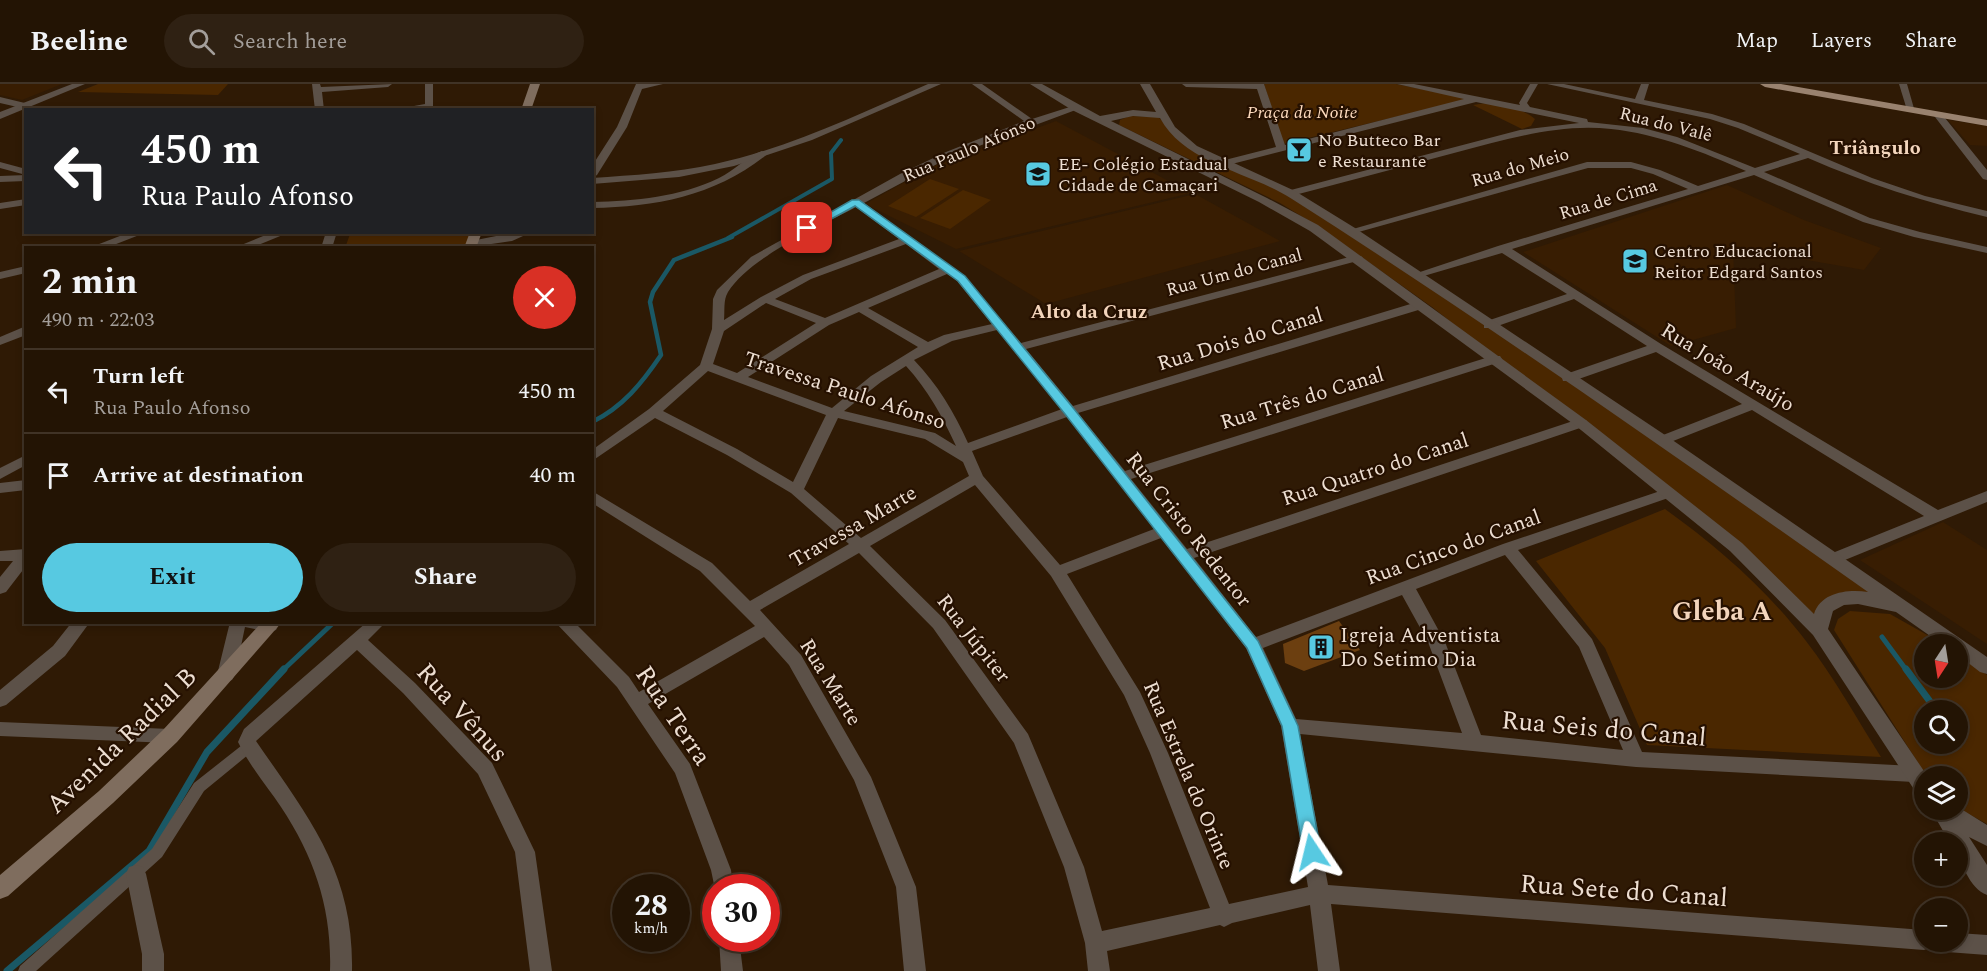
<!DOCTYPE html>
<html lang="en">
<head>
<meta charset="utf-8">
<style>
	:root { --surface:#231404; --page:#2f2113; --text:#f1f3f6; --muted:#a39e9a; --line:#403326; --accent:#57c9e1 }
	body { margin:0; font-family:Spectral,serif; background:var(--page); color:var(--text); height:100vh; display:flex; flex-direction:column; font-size:22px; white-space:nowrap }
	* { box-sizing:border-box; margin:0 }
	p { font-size:20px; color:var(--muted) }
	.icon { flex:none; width:33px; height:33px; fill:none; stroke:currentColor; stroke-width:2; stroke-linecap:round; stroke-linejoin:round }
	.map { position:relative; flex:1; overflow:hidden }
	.panel { position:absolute; left:24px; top:162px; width:570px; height:378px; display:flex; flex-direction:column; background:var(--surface); border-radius:0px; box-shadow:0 3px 9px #0003,0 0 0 2px var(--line) }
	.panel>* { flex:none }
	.guide { position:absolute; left:24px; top:24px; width:570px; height:126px; border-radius:0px; box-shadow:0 3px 9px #0003,0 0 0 2px var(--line); background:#202124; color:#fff; overflow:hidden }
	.needle { width:39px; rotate:192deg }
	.buttons { position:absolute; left:1914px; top:550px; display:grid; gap:12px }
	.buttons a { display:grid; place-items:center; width:54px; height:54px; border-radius:50%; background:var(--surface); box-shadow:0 3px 9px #0003,0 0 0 2px var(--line); font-size:30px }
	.speed { position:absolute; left:612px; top:790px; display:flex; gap:12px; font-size:30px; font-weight:700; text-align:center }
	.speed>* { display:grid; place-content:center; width:78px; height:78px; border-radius:50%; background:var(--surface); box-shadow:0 3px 9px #0003,0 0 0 2px var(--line); line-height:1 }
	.speed small { font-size:15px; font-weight:400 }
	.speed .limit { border:9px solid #d22; background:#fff; color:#111 }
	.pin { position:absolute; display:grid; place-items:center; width:51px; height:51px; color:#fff; margin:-26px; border-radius:12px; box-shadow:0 3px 9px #0006 }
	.me { position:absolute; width:66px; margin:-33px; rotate:350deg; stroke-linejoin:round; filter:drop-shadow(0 0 4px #0008) }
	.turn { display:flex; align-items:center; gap:21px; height:126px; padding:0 18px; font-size:27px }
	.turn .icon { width:78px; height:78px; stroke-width:2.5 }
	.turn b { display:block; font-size:42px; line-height:51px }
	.round { display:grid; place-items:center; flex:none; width:63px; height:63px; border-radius:32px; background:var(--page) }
	.head { display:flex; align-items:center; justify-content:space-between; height:102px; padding:0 18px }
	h1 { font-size:36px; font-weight:700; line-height:45px }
	.primary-button { display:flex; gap:12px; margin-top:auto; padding:12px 18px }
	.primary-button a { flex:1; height:69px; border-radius:36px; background:var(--accent); color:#111; font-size:24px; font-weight:700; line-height:69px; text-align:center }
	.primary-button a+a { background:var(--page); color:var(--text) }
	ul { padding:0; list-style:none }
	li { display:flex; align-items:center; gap:18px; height:84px; padding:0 18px; border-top:2px solid var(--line) }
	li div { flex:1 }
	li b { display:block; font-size:22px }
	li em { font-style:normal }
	header { display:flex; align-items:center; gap:36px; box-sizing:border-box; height:84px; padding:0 30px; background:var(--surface); border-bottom:2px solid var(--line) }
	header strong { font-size:28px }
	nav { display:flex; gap:33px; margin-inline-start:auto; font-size:21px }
	.search { width:420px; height:54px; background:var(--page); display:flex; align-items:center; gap:15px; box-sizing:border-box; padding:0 21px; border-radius:33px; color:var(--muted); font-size:22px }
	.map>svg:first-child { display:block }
</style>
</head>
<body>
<header>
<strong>Beeline</strong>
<div class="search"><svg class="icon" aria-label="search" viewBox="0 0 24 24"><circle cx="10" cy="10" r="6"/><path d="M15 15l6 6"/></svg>Search here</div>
<nav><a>Map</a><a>Layers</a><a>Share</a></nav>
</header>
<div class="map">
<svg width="1987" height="887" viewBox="0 0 1987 887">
	<rect width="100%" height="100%" fill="#2f1a05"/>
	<g fill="#381d02">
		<polygon points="0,0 71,0 62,0 22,16 0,11"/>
		<polygon points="1948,36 1987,42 1987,62 1970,61"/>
		<polygon points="1056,37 1191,109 956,165 865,120 958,69 961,72"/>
		<polygon points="1727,101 1804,136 1881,164 1864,186 1733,163 1736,244 1671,262 1523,168"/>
		<polygon points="1195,110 1280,157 1046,220 959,167"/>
		<polygon points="1943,438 1987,466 1987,560 1860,476"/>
	</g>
	<g fill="#4a2700" fill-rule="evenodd">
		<polygon points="98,0 228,0 218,11 78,8"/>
		<polygon points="1264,0 1396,0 1470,15 1283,60"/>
		<path d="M1486 19C1502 23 1522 23 1535 35L1531 42 1522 45 1473 21Z"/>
		<polygon points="1130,32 1158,33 1192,63 1291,109 1921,535 1874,515 1825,520 1819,546 1736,463 1432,223 1319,143 1280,119 1119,41 1120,36"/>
		<polygon points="930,95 959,105 916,133 888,122"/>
		<polygon points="963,106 991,116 950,145 920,134"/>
		<polygon points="365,148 471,149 465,163 345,164 350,150"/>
		<path d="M1665 425C1718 463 1766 505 1806 557 1834 593 1857 635 1881 673L1647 661 1605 564 1536 477Z"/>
		<path d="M1850 527 1890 530 1945 561H1924V594H1958V569L1987 591V740L1958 724V693H1927L1834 546 1838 535ZM1924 627H1958V660H1924Z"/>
	</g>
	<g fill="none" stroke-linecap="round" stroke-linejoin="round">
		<polyline stroke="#1a5865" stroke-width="4" points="728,154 832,95 831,69 841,56"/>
		<path stroke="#1a5865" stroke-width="4.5" d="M592 338C623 323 642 299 661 271L650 218 653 208 674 176 732 153"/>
		<g stroke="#1a5865" stroke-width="5">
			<polyline points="1882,553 1907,587"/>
			<polyline points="282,587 334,538"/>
		</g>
		<g stroke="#1a5865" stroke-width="7">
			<polyline points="1906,585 1934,623"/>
			<polyline points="7,887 149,767 207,668 284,585"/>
		</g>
	</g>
	<polygon fill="#6c3f10" points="1339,537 1360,566 1304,587 1285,579 1283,560"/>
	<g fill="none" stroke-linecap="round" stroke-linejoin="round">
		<polygon fill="#5c5148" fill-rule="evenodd" points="250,657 254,658 256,662 254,666 204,707 162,773 36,887 18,887 20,882 152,765 194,699 246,658"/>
		<g fill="#5c5148" fill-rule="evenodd">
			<polygon points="312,0 320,0 321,3 392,0 388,3 322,8 324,26 315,26"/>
			<polygon points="425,0 433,0 433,22 431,26 392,26 425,20"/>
			<polygon points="636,0 663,0 642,5 627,43 597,91 592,94 592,82 617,43"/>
			<path d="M972 0H982L1032 35 1076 21 1081 24 952 72 864 119 965 193 1021 259 1353 172H1361L1363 174 1361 176 1026 265 1073 322 1417 218 1421 217 1427 221 1425 224 1078 329 1125 387 1492 272H1500L1502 275 1500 278 1131 395 1187 465 1576 336H1586L1588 339 1586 342 1194 474 1256 553 1503 460 1669 404 1676 409 1674 412 1518 466 1592 555 1642 668 1914 682 1921 684 1923 690 1921 696 1914 698 1636 683 1300 650 1328 801 1924 846V858H1934L1931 863 1924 866 1331 820 1340 887H1318L1310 821 1232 839 1224 843 1220 841 1107 867 1110 887H1088L1085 859 1064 783 1014 659 933 544 859 469 760 526 801 571 871 693 916 803 926 887H904L896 803 854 696 789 581 764 553 648 620 690 680 731 786 733 804H716V810L711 786 675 689 617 603 555 538H574L629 593 639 608 755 542 700 487 592 419V407L712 479 750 517 849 460 791 409 727 371 655 334 592 377V366L649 325 700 281 712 245 713 215 717 206 751 173 900 90 946 68 1024 37ZM856 123 899 155 803 191 761 213 724 236C725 227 723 216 728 208 750 173 819 143 856 123ZM906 160 939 185 825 234 775 215 811 195ZM947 190 957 197 992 240 944 251 928 258 868 224ZM766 219 816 239 737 289 713 280 724 247ZM859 228 918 263 871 292 832 324 748 293 829 241ZM997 246 1062 325 968 359C954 328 938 301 914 276L952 257ZM906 282C928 306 942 332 956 362L935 349 844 327 881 298ZM708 287 826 331 793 398 737 365 663 327ZM1067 333 1154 445 1060 481 983 392 972 367ZM838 334 925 355 963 378 969 392 861 454 804 405ZM975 401 1051 492 1124 611 1150 669 1210 824 1102 847 1084 783 1028 650 945 536 870 462ZM1161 454 1246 564 1281 642 1308 803 1229 820 1168 669 1140 608 1067 490ZM1505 471 1579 563 1623 666 1481 651 1445 558 1416 505ZM1402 511 1428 558 1462 649 1296 635 1263 564Z"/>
			<path d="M1182 0H1264L1285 61 1464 15 1397 0H1414L1520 21 1519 19 1530 0H1538L1527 19 1530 23 1587 35 1588 38 1643 44 1677 53 1755 84 1800 70 1738 44 1710 35 1547 0H1564L1635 15 1641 0H1649L1644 16 1712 30 1744 40 1872 94 1925 112 1987 127V133C1924 118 1868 100 1808 74L1764 88 1870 134 1920 148 1987 163V169L1914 153 1863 138 1754 91 1512 165 1661 260 1938 426 1987 407V418L1840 478H1830L1827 474 1830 470 1924 432 1752 326 1668 359H1658L1656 356 1658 353 1742 320 1656 268 1573 297H1563L1562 294 1563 291 1647 262 1574 215 1492 244H1484V238L1567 210 1502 169 1417 194 1411 191 1498 162 1688 105 1653 90 1631 84H1588L1355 149H1347L1346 147 1587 78H1631L1660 86 1698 102 1746 87C1703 68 1658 50 1611 45 1558 39 1505 56 1454 69 1400 83 1346 98 1291 112L1286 109 1287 107 1520 46 1579 39 1476 18 1224 82 1221 81V77L1276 63 1257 5 1186 3Z"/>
			<polygon points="1899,0 1907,0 1915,28 1907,26"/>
			<polygon points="0,13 29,20 30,22 26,25 0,19"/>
			<polygon points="1938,28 1941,29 1987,86 1987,96 1983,95 1935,33 1933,31"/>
			<path d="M762 67 767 70 765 72C714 112 656 123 592 124V118C636 117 679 113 719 94 734 87 747 72 762 67Z"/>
			<polygon points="26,91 26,97 0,98 0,92"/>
			<polygon points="26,115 26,121 0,125 0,119"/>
			<polygon points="130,148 147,148 106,164 89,164"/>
			<polygon points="273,148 290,148 251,164 234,164"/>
			<polygon points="326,148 337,148 332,164 321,164"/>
			<polygon points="516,148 532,148 512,157 471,163 466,160 471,157"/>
			<polygon points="26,182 26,189 0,195 0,188"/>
			<polygon points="26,242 26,251 0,261 0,253"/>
			<polygon points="26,371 26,381 0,395 0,384"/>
			<polygon points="26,396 26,406 0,409 0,399"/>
			<polygon points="26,465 26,482 6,508 0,510 0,493 13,477 0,477 0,467"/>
			<polygon points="72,538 90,538 65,572 6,621 0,623 0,606 53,562"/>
			<polygon points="230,538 276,538 278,542 276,546 270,548 245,543 235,591 232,596 226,598 220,596 217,591"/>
			<path d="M367 538H386L368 556 415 599 492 679 535 768 552 887H530L515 768 478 690 403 609 357 566 256 657C309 734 354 788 352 887H330C332 826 315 774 281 723 267 702 249 681 238 658L244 645Z"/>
			<polygon points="0,638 170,645 176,647 179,652 176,657 170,659 0,652"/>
			<polygon points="136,781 143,783 146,790 164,870 164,887 142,887 142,870 126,790 129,783"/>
			<polygon points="1958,849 1987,851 1987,871 1947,868 1940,865 1937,858 1958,858"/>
			<polygon points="719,855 739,855 743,887 721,887"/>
		</g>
		<g fill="#5c5148" fill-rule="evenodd">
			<polygon points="72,0 85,0 0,35 0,28"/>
			<path d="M928 0H941L812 56 734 82 679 93 592 100V94C633 91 675 89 715 80 789 64 859 30 928 0Z"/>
			<path d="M1030 0H1042L1100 32 1133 26 1156 28 1140 0H1150L1175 43 1197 62 1295 107 1355 144 1668 353 1987 573V590L1980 588 1958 571V561H1943L1896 528 1858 520 1844 521 1833 527 1828 545 1928 693H1924V713L1917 710 1813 551 1730 467 1576 342 1310 147 1259 118 1072 26ZM1133 32 1160 34C1186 81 1249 87 1292 115 1488 240 1678 374 1868 508 1848 505 1821 508 1814 530L1742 459 1586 336 1318 141 1267 114 1111 37Z"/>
			<polygon points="0,78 26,85 26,91 0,84"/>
			<path d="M1958 723 1987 741V762L1969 753 1987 781V811C1970 805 1958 776 1958 759H1950L1931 726H1958Z"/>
		</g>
		<g fill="#7f6d5e" fill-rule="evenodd">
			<polygon points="530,0 540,0 531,26 521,26"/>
			<polygon points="470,148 482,148 476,164 464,164"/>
			<polygon points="262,538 282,538 177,658 113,719 8,812 0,815 0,791 99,707 163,646"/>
		</g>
		<polygon fill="#99826f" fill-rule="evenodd" points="1760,0 1781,0 1987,36 1987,42 1765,3"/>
	</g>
	<polygon fill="#57c9e1" stroke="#398392" stroke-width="1.5" points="852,116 859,116 965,192 1074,325 1258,557 1298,642 1321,768 1318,774 1312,776 1305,774 1303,768 1282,642 1247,564 1065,330 958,197 855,122 811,146 803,144"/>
	<defs>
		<symbol id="bar-square" viewBox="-11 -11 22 22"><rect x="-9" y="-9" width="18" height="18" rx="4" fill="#57c9e1" stroke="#251000"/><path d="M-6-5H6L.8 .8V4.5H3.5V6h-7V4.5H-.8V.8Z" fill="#111"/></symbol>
		<symbol id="school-square" viewBox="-11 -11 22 22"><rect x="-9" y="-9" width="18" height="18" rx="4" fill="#57c9e1" stroke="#251000"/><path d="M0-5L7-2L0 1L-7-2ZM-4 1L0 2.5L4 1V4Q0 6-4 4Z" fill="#111"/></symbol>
		<symbol id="building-square" viewBox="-11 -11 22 22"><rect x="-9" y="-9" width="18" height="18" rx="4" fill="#57c9e1" stroke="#251000"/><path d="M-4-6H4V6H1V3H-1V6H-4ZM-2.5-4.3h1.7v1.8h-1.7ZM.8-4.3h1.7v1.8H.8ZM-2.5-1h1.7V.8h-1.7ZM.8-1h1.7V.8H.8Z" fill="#111"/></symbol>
	</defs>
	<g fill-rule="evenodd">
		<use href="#bar-square" x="1284" y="51" width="30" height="30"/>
		<use href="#school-square" x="1023" y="75" width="30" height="30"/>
		<use href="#school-square" x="1620" y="162" width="30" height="30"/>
		<use href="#building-square" x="1306" y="548" width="30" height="30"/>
	</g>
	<g text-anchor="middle" stroke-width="4.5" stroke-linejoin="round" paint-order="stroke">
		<g font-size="18" font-style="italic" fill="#fedbbe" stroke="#251000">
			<text x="1302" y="34">Praça da Noite</text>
		</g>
		<g font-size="18" fill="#edded1" stroke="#251000">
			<text transform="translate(1666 40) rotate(14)" y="6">Rua do Valê</text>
			<text transform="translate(969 65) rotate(-23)" y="6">Rua Paulo Afonso</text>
			<text transform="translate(1520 83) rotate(-16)" y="6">Rua do Meio</text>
			<text transform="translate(1608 115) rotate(-17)" y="6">Rua de Cima</text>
			<text transform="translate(1234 188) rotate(-15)" y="6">Rua Um do Canal</text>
		</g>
		<g font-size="18" fill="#edded1" stroke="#251000" text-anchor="start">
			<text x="1318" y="62">No Butteco Bar<tspan x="1318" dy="21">e Restaurante</tspan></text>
			<text x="1058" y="86">EE- Colégio Estadual<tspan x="1058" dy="21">Cidade de Camaçari</tspan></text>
			<text x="1654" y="173">Centro Educacional<tspan x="1654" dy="21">Reitor Edgard Santos</tspan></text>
		</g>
		<g font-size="20" font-weight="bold" fill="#f3d5bc" stroke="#251000">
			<text x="1875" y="70">Triângulo</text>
			<text x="1089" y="234">Alto da Cruz</text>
		</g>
		<g font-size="21" fill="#edded1" stroke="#251000">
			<text transform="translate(1240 255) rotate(-17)" y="7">Rua Dois do Canal</text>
			<text transform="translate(1728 283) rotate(31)" y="7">Rua João Araújo</text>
			<text transform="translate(845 306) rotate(18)" y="7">Travessa Paulo Afonso</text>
			<text transform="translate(1302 314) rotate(-17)" y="7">Rua Três do Canal</text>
			<text transform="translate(1375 385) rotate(-18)" y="7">Rua Quatro do Canal</text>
			<text transform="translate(853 442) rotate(-30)" y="7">Travessa Marte</text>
			<text transform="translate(1189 445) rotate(52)" y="7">Rua Cristo Redentor</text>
			<text transform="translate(1453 463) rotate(-20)" y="7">Rua Cinco do Canal</text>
			<text transform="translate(974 554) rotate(52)" y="7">Rua Júpiter</text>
			<text transform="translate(831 598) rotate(58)" y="7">Rua Marte</text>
			<text transform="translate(1189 691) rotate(67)" y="7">Rua Estrela do Orinte</text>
		</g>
		<g font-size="21" fill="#edded1" stroke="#251000" text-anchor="start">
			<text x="1340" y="558">Igreja Adventista<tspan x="1340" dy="24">Do Setimo Dia</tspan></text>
		</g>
		<g font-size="26" fill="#edded1" stroke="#251000">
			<text transform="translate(463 628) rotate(48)" y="9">Rua Vênus</text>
			<text transform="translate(674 631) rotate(56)" y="9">Rua Terra</text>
			<text transform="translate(1604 644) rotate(5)" y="9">Rua Seis do Canal</text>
			<text transform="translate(121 656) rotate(-44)" y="9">Avenida Radial B</text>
			<text transform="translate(1624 806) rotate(4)" y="9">Rua Sete do Canal</text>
		</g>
		<g font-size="27" font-weight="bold" fill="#f3d5bc" stroke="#251000">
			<text x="1722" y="536">Gleba A</text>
		</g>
	</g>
</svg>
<div class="buttons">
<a><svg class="needle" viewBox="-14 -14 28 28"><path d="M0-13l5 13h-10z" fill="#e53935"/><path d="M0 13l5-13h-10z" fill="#a39e9a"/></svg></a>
<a><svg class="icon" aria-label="search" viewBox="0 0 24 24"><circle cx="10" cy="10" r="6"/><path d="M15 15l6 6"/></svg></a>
<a><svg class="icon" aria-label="layers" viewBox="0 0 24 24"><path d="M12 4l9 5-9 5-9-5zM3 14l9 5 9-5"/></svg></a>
<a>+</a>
<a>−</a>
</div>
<div class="speed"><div>28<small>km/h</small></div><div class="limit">30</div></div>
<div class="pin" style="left:807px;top:144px;background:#d93025"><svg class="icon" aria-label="arrive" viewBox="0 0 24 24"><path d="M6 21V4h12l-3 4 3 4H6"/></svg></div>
<svg class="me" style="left:1312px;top:768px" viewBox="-20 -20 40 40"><path d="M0-17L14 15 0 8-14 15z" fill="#57c9e1" stroke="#fff" stroke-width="4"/></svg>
<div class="guide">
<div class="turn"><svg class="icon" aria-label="left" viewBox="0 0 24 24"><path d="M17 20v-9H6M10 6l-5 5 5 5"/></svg><div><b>450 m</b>Rua Paulo Afonso</div></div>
</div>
<section class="panel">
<div class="head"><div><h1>2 min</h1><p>490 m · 22:03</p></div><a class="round" style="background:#d93025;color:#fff"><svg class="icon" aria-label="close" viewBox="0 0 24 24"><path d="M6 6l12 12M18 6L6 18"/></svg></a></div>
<ul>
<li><svg class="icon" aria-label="left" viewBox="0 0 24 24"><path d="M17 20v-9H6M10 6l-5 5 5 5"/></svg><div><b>Turn left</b><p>Rua Paulo Afonso</p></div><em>450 m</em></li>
<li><svg class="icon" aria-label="arrive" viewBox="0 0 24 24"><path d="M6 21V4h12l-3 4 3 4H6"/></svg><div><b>Arrive at destination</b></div><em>40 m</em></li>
</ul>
<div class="primary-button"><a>Exit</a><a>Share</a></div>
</section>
</div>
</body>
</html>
